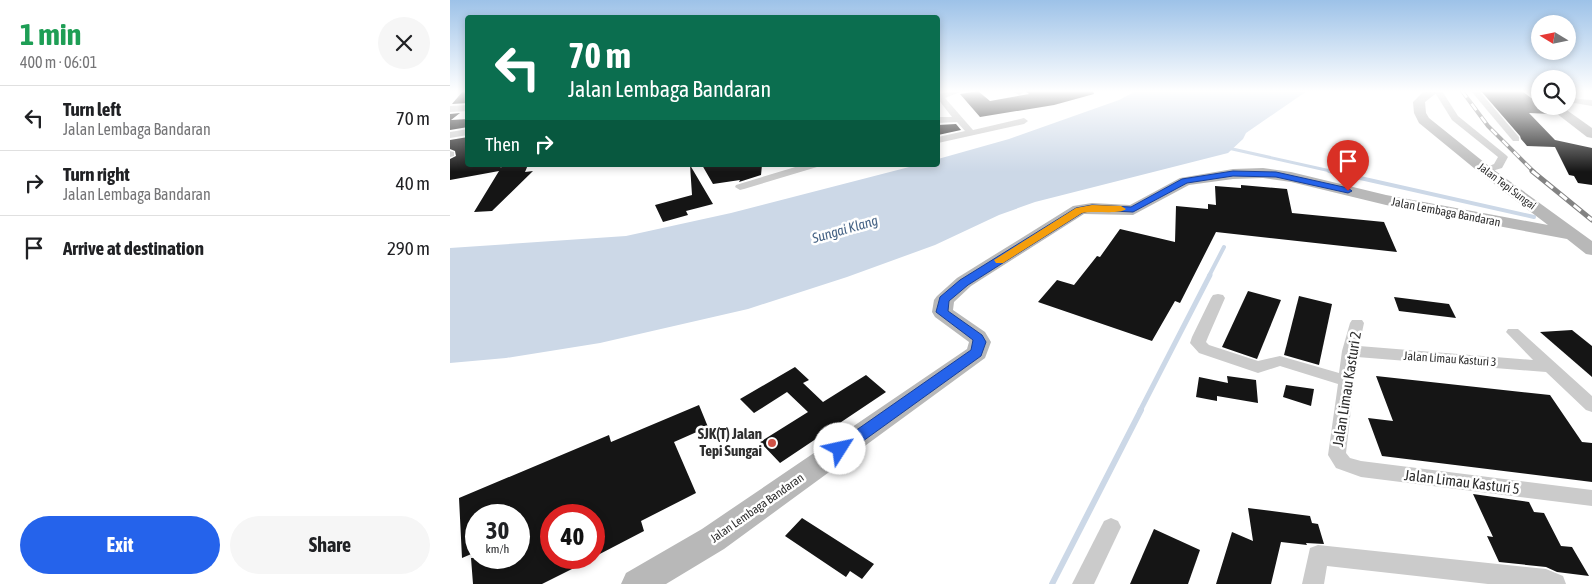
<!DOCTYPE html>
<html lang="en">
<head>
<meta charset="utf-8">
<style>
	:root { --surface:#fff; --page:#f6f6f6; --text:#202124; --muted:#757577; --line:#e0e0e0; --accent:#2563eb }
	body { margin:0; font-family:"Asap Condensed",sans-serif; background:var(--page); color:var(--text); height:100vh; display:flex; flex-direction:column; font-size:19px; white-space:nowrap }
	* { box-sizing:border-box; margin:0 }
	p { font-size:16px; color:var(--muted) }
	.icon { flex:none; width:28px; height:28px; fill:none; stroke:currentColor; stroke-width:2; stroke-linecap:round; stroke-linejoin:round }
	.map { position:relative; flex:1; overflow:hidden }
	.panel { display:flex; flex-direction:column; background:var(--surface); width:450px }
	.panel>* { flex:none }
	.hud { position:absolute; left:15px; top:15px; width:475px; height:152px; border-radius:5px; box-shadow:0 2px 8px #0003; background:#0b6e4f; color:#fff; overflow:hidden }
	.needle { width:32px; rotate:280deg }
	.tools { position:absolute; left:1081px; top:15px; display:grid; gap:10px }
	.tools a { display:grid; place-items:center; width:45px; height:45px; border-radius:50%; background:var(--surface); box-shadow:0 2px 8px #0003; font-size:25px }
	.speed { position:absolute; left:15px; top:504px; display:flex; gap:10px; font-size:25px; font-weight:700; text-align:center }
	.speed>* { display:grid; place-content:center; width:65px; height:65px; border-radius:50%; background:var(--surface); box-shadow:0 2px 8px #0003; line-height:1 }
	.speed small { font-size:12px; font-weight:400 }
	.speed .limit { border:8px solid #d22; background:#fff; color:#111 }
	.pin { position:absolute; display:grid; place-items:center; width:42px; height:42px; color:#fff; margin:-51px -21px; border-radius:50% 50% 50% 0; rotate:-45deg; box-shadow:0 0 5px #0007 }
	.pin .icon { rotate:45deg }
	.me { position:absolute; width:55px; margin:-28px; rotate:55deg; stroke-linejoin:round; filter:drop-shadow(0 0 4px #0008) }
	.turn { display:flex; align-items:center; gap:18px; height:105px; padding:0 20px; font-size:22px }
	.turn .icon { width:65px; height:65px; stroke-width:2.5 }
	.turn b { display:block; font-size:35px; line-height:42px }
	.then { display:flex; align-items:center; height:48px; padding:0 20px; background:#0003; gap:10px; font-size:19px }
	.round { display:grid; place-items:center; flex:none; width:52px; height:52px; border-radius:26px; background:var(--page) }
	.overview { display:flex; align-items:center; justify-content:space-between; height:85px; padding:0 20px }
	h1 { font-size:30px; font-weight:700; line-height:38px; color:#1e9e55 }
	.primary-button { display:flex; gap:10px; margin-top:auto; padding:10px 20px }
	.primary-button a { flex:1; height:58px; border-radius:30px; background:var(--accent); color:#fff; font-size:20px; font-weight:700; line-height:58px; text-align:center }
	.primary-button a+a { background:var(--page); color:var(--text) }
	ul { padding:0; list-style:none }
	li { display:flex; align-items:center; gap:15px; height:65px; padding:0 20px; border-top:1px solid var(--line) }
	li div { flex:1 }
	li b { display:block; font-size:19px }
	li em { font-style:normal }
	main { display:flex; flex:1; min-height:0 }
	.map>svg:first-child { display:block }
</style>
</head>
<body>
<main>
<section class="panel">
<div class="overview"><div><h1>1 min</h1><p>400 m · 06:01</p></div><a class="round"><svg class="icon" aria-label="close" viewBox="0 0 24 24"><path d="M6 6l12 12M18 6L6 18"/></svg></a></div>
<ul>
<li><svg class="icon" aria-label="left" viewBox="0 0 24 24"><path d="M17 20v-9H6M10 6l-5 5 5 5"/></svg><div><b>Turn left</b><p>Jalan Lembaga Bandaran</p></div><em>70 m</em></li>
<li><svg class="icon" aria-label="right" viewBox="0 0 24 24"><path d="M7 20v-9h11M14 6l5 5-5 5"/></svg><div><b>Turn right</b><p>Jalan Lembaga Bandaran</p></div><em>40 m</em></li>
<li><svg class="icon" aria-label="arrive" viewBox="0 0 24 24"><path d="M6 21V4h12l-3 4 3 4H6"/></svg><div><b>Arrive at destination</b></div><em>290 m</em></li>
</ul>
<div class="primary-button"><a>Exit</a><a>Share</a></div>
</section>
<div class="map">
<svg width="1142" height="584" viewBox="0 0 1142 584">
	<rect width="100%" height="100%" fill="#fff"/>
	<polygon fill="#ccd8e7" points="686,91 857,91 796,133 793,139 778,153 585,202 549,215 485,245 397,277 298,309 150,343 56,358 0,363 0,248 176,236 281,213 467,165 488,165 488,159 559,139 669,100"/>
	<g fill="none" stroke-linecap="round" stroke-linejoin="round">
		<polyline stroke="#ccd8e7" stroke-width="3" points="778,148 885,172"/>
		<g stroke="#ccd8e7" stroke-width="4">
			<polyline points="879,171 1084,217"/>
			<polyline points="759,276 774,247"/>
		</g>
		<polyline stroke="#ccd8e7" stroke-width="5" points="690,411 760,275"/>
		<polyline stroke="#ccd8e7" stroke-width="6" points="602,584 691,410"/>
	</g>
	<g fill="#151515">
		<polygon points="13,91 18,91 18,103 2,104"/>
		<polygon points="528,91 540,101 579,94 575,91 643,91 644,94 604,105 530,117 510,94"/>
		<polygon points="1031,91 1072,91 1102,114 1079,113 1105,140 1142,148 1142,185 1128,183 1124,176 1119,175 1105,147 1077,146 1071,139 1070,136"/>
		<polygon points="10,113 1,120 18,119 18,127 0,130 0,114"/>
		<polygon points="506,124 511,130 488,135 488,125"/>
		<polygon points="18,137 18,165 50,165 51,168 52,165 78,165 75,172 83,171 42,211 24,212 49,171 0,180 0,159 6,156 5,151 0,149 0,140"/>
		<polygon points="240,165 263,204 236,211 238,215 213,222 205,205 242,195"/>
		<polygon points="252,165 312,165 311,175 289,182 290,180 263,184"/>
		<polygon points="791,185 837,189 842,213 934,222 947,252 766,232 730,303 725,301 702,341 588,302 607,280 624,285 647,256 650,257 670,229 725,242 726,206 758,209 758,204 766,205 765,186 791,188"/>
		<polygon points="798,291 831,300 807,359 772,347"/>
		<polygon points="849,296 882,304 869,365 834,355"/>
		<polygon points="944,297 999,304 1006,318 949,311"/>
		<polygon points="1122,330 1142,346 1142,377 1090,332"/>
		<polygon points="345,367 359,380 353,383 373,402 416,375 436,392 330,463 310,442 358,412 337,392 304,413 290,399"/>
		<polygon points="777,376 806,380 808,403 767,396 767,401 746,397 749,377 778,383"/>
		<polygon points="926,376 1100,395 1132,442 1142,443 1142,482 932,456 918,418 943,421"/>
		<polygon points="836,385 864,389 861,406 833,397"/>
		<polygon points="249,405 258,427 224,442 246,493 191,521 194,531 144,557 144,515 101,515 101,558 144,558 92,584 23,584 21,558 69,558 69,515 26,515 26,552 12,558 9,498 159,435 161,442"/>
		<polygon points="1023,494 1079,502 1084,512 1094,513 1111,546 1122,547 1139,576 1107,572 1096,567 1049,562 1037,536 1043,537"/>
		<polygon points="798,508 860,516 862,523 868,524 874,544 856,543 857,545 831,542 821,584 766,584 782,532 803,541"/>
		<polygon points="352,518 424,564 412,579 400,571 396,577 335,536"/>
		<polygon points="704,529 750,550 738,584 680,584"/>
	</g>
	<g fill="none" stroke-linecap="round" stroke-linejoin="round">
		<g fill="#cbcbcb" fill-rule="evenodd">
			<polygon points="502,91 513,91 495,98 523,130 574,118 578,121 574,124 488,143 488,137 515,131 507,122 488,123 488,117 502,117 488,99 489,94"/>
			<polygon points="562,91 571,91 573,93 569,95"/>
			<polygon points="984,91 992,91 1008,116 1056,155 1058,157 1052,168 1035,173 1031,172 1030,170 1044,164 1048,157 1002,120"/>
			<polygon points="1021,91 1029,91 1069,137 1069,141 1063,141"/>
			<polygon points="1118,98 1142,100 1142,106 1118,102"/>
			<polygon points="18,105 18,111 0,112 0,106"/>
			<polygon points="18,129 18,135 0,138 0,132"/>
			<polygon points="0,151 4,152 4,156 0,157"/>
			<polygon points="352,165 368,165 367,167 294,189 290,190 285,187 286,185"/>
			<polygon points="768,294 773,295 775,298 758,337 756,342 759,345 808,361 830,356 889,373 892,351 900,323 902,320 912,320 914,323 909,346 1083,360 1056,332 1058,329 1068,329 1142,396 1142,412 1136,410 1096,372 907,357 896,453 900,458 911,461 1142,490 1142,506 911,477 886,468 878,455 888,384 830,366 808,373 749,353 740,343 742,337 761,298 763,295"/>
			<polygon points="661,518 668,521 671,527 644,584 622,584 654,521"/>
			<polygon points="868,545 1096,569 1113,576 1116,584 1038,584 877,566 874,584 852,584 860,548"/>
		</g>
		<g fill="#b8b8b8" fill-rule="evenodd">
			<polygon points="974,91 989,91 975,102 976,113 979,118 1040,167 1142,241 1142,255 1136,254 1117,239 936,205 841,182 813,178 783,179 739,185 683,215 634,214 521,286 504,302 503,310 535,332 541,342 535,358 274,549 216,584 171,584 176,573 252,529 517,349 519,342 485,317 482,312 484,300 487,296 507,278 623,206 642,203 680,205 730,178 783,169 813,168 841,172 936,195 1098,225 1030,173 969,123 964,113 963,102"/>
			<polygon points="1083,91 1090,91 1090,97 1086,95"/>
			<polygon points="1097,106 1111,106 1142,128 1142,138 1137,137"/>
		</g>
		<defs>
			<polyline id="rail-far1" points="1012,91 1038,126 1084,172"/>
			<polyline id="rail" points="1082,171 1142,220"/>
		</defs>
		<use href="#rail-far1" stroke="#838383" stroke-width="4"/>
		<use href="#rail" stroke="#838383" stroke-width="5"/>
		<use href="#rail-far1" stroke="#fff" stroke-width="2.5" stroke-dasharray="8" stroke-linecap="butt"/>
		<use href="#rail" stroke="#fff" stroke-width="3" stroke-dasharray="9" stroke-linecap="butt"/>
	</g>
	<linearGradient id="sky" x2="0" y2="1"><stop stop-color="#9dc2e8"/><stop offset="0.53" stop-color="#fff"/><stop offset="1" stop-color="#fff" stop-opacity="0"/></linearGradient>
	<rect width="1142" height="172" fill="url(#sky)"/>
	<polygon fill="#2563eb" stroke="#184099" points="783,171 826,172 898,188 902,191 898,193 826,177 783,176 737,183 683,212 642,210 632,213 518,285 499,301 498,311 532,335 536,342 531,356 395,454 390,455 385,454 383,449 385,445 521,350 523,340 486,312 490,297 510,280 626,208 642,205 681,207 732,179"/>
	<path fill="#f59e0b" d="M642 205 671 206 676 209C669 215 644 210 632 213L553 263H546L544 260 626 208Z"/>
	<circle fill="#cf5246" stroke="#fff" stroke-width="2" cx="322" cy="443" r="5"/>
	<g text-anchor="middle" stroke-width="5" stroke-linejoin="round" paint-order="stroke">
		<g font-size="11" fill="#2e2e2e" stroke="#fff">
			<text transform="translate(1057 186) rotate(37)" y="4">Jalan Tepi Sungai</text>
		</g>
		<g font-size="12" fill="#2e2e2e" stroke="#fff">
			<text transform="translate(996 212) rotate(11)" y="4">Jalan Lembaga Bandaran</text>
			<text transform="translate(1000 359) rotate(4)" y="4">Jalan Limau Kasturi 3</text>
			<text transform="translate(307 508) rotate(-35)" y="4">Jalan Lembaga Bandaran</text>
		</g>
		<g font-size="14" font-style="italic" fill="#466385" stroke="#fff">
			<text transform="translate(395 229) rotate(-16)" y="5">Sungai Klang</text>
		</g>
		<g font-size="15" fill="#2e2e2e" stroke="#fff">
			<text transform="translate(897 389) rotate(-81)" y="5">Jalan Limau Kasturi 2</text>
			<text transform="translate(1012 482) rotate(7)" y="5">Jalan Limau Kasturi 5</text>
		</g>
		<g font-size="15" font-weight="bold" fill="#2e2e2e" stroke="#fff" text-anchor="end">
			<text x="312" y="439">SJK(T) Jalan<tspan x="312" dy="17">Tepi Sungai</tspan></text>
		</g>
	</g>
</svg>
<div class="tools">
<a><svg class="needle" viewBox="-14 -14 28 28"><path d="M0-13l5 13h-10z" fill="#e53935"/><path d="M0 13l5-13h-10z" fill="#757577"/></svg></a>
<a><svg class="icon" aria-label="search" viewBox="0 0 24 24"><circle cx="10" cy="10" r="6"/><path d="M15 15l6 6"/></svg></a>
</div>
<div class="speed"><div>30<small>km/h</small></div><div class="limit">40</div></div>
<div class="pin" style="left:898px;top:191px;background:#d93025"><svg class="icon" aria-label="arrive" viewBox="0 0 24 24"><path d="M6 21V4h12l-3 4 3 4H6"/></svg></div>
<svg class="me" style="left:390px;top:449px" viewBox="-20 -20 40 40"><circle r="19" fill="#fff"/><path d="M0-13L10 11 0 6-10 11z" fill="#2563eb"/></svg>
<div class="hud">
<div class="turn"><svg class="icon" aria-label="left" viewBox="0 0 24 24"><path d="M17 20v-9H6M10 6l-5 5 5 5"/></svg><div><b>70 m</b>Jalan Lembaga Bandaran</div></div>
<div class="then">Then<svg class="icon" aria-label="right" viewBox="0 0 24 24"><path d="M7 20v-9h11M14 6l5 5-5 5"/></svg></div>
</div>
</div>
</main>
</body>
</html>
